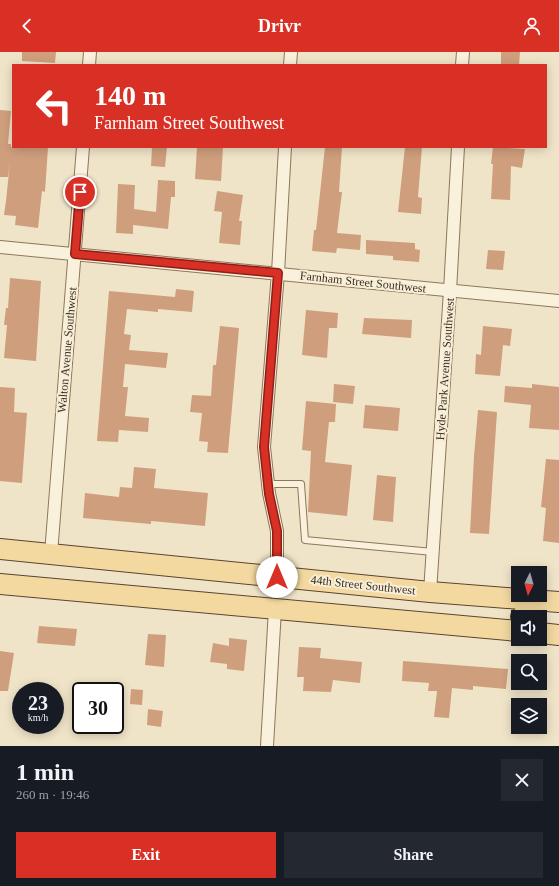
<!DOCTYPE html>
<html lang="en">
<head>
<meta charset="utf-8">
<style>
	:root { --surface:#171b24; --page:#242831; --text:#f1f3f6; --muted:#9ea1a6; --accent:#d93025 }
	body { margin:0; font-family:"Times New Roman",serif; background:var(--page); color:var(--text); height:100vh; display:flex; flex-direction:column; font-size:15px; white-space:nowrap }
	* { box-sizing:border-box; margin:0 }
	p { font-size:13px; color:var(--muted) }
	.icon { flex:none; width:22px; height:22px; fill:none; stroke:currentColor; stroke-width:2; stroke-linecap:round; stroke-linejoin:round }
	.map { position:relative; height:694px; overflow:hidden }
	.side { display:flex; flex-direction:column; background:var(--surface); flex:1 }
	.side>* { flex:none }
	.guide { position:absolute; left:12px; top:12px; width:535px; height:84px; border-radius:0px; box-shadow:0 2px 10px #0003; background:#d93025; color:#fff; overflow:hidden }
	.needle { width:26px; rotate:185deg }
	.controls { position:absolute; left:511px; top:514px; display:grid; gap:8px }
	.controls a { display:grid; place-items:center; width:36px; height:36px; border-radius:0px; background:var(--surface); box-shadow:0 2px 10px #0003; font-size:20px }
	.speed { position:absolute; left:12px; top:630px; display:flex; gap:8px; font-size:20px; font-weight:700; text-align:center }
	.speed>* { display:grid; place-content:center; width:52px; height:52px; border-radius:50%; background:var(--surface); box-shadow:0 2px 10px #0003; line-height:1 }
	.speed small { font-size:10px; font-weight:400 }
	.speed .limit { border:2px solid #111; border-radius:6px; background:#fff; color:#111 }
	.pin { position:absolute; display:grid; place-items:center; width:34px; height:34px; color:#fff; margin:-17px; border:2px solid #fff; border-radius:50%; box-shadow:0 1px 4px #0007 }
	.me { position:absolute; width:44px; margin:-22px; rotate:0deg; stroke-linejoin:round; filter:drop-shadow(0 0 3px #0008) }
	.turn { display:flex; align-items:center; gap:14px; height:84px; padding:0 16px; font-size:18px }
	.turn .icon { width:52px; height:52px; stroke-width:2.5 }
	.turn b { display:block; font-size:28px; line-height:34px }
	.round { display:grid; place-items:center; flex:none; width:42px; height:42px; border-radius:0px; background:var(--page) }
	.overview { display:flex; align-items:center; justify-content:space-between; height:68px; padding:0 16px }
	h1 { font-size:24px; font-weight:600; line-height:30px }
	.button { display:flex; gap:8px; margin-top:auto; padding:8px 16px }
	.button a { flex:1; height:46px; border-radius:0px; background:var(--accent); color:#fff; font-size:16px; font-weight:600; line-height:46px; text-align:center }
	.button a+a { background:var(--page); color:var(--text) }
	header { display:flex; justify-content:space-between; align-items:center; height:52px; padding:0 16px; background:var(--accent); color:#fff; font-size:18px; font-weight:600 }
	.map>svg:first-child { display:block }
</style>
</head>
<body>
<header><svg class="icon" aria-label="back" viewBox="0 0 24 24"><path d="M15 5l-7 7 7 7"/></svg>Drivr<svg class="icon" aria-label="person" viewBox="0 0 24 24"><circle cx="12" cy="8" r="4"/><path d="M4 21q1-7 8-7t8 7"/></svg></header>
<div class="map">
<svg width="559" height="694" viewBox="0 0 559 694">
	<rect width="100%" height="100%" fill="#f0e4c8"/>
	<g fill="#cf9f7d">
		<polygon points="22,0 56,0 55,11 22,9"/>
		<polygon points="501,0 520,0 519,13 501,12"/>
		<polygon points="0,58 11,59 8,92 11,92 11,95 48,95 45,140 42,139 38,176 15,173 16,164 4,163 6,149 10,110 8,125 0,125"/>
		<polygon points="152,95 167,95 165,115 151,114"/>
		<polygon points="197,95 223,95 221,129 195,127"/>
		<polygon points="325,95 342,95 339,140 342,140 337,181 361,183 360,198 337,196 336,201 312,199 314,178 316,178"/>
		<polygon points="405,95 422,95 418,145 422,146 421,162 398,160"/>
		<polygon points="493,95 525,97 522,116 511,114 510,148 491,147 493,112 491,112"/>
		<polygon points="158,128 175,129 175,145 171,145 168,177 133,173 133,182 116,181 118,132 135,133 134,157 156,160"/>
		<polygon points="217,139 243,143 239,169 242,169 240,193 219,191 222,160 214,159"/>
		<polygon points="366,188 415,191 415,197 420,198 419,210 393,208 393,204 366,202"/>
		<polygon points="488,198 505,199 503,218 486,217"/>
		<polygon points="10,226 41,229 36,309 4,306 7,273 4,273 6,256 8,256"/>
		<polygon points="176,237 194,239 192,260 158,257 158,260 127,257 124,282 131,283 129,298 168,301 166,316 125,312 123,335 128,335 125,364 149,366 148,380 119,378 118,390 97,389 109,239 175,245"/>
		<polygon points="306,258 338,261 337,276 329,276 327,306 302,303"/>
		<polygon points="364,266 412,268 411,286 362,282"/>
		<polygon points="220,274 239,276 228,401 207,400 208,390 199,389 202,361 190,360 192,343 211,344 213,313 216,313"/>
		<polygon points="483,274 512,277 510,294 503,293 500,324 475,322 476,302 481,303"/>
		<polygon points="334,332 355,334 353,352 333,350"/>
		<polygon points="532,332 559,335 559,378 529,376 531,353 504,350 505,334 532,336"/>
		<polygon points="0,335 15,336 14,360 27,361 22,431 0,429"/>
		<polygon points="306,349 336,352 335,370 329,370 325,410 352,413 347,464 308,460 311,399 302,398"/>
		<polygon points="365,353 400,356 398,379 363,376"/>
		<polygon points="478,358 497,360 489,482 470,481 474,404"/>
		<polygon points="546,407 559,408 559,491 543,489 546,456 541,455"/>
		<polygon points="134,415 156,417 154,436 208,441 205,474 151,469 151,472 83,466 85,441 119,445 120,435 132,436"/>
		<polygon points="377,423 396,425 393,470 373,468"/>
		<polygon points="39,574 77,577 75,594 37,591"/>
		<polygon points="148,582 166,583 164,615 145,613"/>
		<polygon points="229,586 247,588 244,619 227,617 227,612 210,610 213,591 229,594"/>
		<polygon points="299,595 321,596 320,606 362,610 360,631 333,628 331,640 303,639 304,625 297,625"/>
		<polygon points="0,599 14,601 8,639 0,639"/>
		<polygon points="403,609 508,617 506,637 473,634 473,638 452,636 449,666 434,665 437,639 428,639 429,631 402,629"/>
		<polygon points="131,637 143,638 142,653 130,652"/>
		<polygon points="148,657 163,659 161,675 147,673"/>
	</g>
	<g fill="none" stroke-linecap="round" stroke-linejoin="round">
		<defs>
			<polyline id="lane" points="268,432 301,432 305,488 433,500"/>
			<g id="street">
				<polyline points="89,13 90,0"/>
				<polyline points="290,13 291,0"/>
				<polyline points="462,13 463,0"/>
				<polyline points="0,195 559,249"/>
				<polyline points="51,502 83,95"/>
				<polyline points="277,525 277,479 269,441 264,395 278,221 285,95"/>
				<polyline points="430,540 450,239 458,95"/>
				<polyline points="267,694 275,557"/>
			</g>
			<g id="primary">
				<polyline points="0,497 430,540 559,550"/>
				<polyline points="0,532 518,579"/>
				<polyline points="521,565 529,559 531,548"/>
				<polyline points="540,581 559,583"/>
			</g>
		</defs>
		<use href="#lane" stroke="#8d765c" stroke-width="8"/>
		<use href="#street" stroke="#8d765c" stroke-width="14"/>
		<use href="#primary" stroke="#5b4430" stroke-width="22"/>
		<use href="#lane" stroke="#faf1dc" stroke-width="6"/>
		<use href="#street" stroke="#faf1dc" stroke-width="12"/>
		<use href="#primary" stroke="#f3d9a0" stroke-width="20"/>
	</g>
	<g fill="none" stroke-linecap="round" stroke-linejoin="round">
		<defs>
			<polyline id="route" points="80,140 75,202 278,221 264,395 269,442 277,479 277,525"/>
		</defs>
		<use href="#route" stroke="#8d1f18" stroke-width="10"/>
		<use href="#route" stroke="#d93025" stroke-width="7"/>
	</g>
	<g text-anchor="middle" stroke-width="4" stroke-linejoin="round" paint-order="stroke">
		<g font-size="12" fill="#3d2e20" stroke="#f7eed8">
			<text transform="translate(363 230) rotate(6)" y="4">Farnham Street Southwest</text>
			<text transform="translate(67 298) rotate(-85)" y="4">Walton Avenue Southwest</text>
			<text transform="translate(445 317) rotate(-86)" y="4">Hyde Park Avenue Southwest</text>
			<text transform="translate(363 533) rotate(6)" y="4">44th Street Southwest</text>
		</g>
	</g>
</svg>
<div class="controls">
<a><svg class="needle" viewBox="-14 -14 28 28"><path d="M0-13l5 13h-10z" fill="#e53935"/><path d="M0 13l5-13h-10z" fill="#9ea1a6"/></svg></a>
<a><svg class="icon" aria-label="sound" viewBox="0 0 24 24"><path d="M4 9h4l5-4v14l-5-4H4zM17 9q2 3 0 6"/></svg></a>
<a><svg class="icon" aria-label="search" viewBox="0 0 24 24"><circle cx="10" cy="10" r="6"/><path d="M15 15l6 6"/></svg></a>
<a><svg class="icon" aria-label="layers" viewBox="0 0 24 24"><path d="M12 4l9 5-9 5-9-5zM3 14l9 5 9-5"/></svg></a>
</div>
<div class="speed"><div>23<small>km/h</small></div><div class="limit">30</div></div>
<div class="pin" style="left:80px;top:140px;background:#d93025"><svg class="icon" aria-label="arrive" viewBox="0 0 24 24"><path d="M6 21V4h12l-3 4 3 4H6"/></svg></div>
<svg class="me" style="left:277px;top:525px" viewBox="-20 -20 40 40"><circle r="19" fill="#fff"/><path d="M0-13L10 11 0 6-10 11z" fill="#d93025"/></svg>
<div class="guide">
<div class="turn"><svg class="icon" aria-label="left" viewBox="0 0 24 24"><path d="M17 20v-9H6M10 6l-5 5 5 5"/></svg><div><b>140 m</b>Farnham Street Southwest</div></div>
</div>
</div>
<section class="side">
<div class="overview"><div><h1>1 min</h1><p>260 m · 19:46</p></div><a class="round"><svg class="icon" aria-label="close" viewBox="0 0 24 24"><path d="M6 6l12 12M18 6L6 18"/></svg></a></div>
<div class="button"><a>Exit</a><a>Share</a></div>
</section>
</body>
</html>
